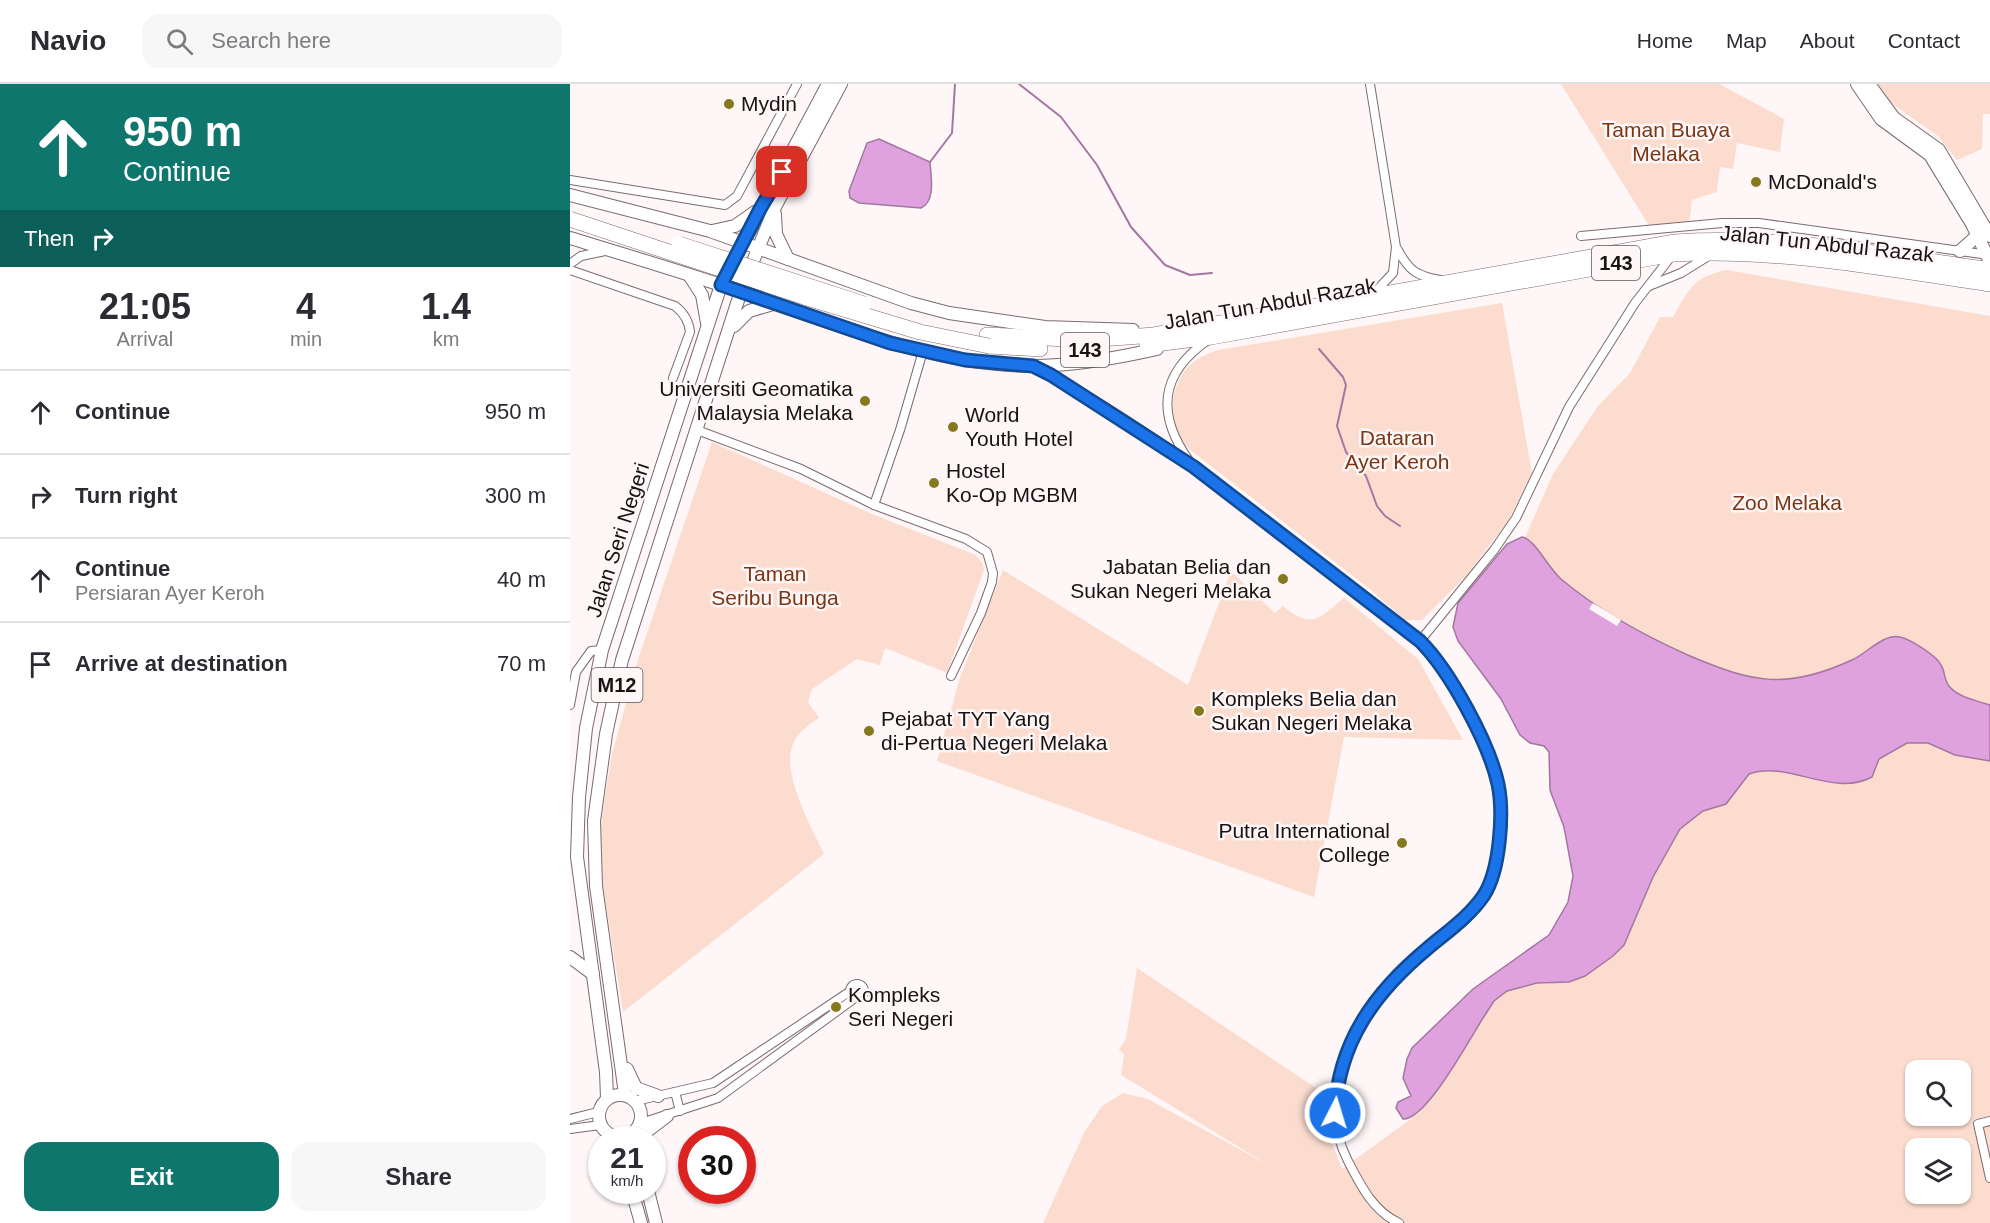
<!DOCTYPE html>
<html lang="en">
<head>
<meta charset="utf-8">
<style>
	:root { --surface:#fff; --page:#f7f7f7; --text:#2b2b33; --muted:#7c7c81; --line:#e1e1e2; --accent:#0f766e }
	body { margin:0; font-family:Arial,sans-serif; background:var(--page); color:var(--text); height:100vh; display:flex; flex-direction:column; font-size:22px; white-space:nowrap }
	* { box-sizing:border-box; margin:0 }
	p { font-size:20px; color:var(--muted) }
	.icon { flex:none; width:33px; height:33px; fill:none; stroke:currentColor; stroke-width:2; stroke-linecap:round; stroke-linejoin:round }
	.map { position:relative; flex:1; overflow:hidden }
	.drawer { display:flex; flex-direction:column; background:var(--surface); width:570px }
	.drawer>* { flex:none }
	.top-card { background:#0f766e; color:#fff; overflow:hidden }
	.controls { position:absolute; left:1335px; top:976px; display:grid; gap:12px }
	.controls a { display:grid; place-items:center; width:66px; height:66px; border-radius:12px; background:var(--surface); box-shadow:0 2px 4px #0004; font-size:30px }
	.speed { position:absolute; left:18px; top:1042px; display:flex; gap:12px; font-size:30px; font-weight:700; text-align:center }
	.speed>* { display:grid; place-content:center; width:78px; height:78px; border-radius:50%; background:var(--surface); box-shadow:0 2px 4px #0004; line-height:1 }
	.speed small { font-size:15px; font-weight:400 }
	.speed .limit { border:9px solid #d22; background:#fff; color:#111 }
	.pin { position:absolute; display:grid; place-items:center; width:51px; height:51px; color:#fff; margin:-26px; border-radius:12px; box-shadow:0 3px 9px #0006 }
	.me { position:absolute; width:66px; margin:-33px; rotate:5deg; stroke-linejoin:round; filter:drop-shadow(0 0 4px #0008) }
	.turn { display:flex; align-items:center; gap:21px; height:126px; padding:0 24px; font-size:27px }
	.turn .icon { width:78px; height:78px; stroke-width:2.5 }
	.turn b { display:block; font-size:42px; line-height:51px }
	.then { display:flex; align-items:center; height:57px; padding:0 24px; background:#0003; gap:12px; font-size:22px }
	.eta { display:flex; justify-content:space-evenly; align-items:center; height:102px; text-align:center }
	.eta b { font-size:36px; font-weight:600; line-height:42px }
	.action { display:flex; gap:12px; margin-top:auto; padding:12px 24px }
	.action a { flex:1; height:69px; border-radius:18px; background:var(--accent); color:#fff; font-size:24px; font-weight:600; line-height:69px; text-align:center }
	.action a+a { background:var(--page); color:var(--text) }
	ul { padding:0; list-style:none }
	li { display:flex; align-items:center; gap:18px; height:84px; padding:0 24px; border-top:2px solid var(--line) }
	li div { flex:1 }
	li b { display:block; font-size:22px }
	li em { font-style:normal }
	header { display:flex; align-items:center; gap:36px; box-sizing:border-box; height:84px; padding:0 30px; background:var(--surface); border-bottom:2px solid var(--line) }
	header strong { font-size:28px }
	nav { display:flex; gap:33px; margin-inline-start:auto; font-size:21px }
	.search { width:420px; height:54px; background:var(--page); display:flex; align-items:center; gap:15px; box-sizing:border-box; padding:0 21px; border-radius:18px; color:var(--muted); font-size:22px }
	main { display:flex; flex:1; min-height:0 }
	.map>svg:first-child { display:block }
</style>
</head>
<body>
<header>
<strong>Navio</strong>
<div class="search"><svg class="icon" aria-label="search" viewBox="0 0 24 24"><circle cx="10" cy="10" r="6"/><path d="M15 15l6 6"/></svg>Search here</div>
<nav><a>Home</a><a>Map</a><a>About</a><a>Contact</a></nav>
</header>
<main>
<section class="drawer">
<div class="top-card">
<div class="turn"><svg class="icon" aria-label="ahead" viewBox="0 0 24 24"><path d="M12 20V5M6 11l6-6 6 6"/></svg><div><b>950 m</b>Continue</div></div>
<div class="then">Then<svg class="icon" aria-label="right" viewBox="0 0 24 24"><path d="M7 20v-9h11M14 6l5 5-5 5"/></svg></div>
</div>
<div class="eta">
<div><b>21:05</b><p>Arrival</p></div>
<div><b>4</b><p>min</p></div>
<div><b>1.4</b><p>km</p></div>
</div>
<ul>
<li><svg class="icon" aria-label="ahead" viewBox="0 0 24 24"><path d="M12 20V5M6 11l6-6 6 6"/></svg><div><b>Continue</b></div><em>950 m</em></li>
<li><svg class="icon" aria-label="right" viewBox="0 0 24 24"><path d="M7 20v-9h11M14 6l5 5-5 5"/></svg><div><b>Turn right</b></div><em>300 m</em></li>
<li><svg class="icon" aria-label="ahead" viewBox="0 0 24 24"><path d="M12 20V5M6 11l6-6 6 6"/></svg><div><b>Continue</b><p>Persiaran Ayer Keroh</p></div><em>40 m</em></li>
<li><svg class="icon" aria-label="arrive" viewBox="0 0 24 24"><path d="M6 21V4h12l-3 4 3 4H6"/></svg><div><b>Arrive at destination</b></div><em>70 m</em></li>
</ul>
<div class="action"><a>Exit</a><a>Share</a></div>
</section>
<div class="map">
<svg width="1420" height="1139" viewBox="0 0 1420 1139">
	<rect width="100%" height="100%" fill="#fef6f7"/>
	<g fill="#fcdccf" fill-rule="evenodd">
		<polygon points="991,0 1149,0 1214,35 1210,68 1167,59 1163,85 1150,83 1147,108 1122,116 1119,141 1080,143"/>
		<polygon points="1308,0 1420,0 1420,30 1413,30 1412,65 1387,76 1368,52 1317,16"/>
		<path d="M1157 186 1420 232V640L1146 637 942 483 983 390 1028 322 1060 289 1090 233H1103C1119 205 1123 193 1157 186Z"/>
		<path d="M932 219 962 389 938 437 896 492 852 536H835L801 506 619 365C597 344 597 305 619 282 627 274 637 270 648 266Z"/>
		<path d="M142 358 302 430 406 471 413 480 414 486 377 589 315 564 310 581 287 575 242 605 238 618 249 634C238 641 228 648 223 660 211 690 241 742 254 770L53 928 29 778 32 732 42 670 69 573Z"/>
		<path d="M433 486 618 601 661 487 705 529 713 522C743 546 748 535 774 514L848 575 893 656 774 653 744 813 367 677 389 596Z"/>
		<path d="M1348 658 1358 659 1385 671 1420 677V1139H473L515 1047 532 1022 553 1009 578 1015 700 1082 551 991 554 970 549 966 556 954 567 884 752 1008 758 1049 772 1085 849 1029 924 917 937 907 951 902 999 897 1054 861 1083 793 1110 745 1133 727 1156 720 1179 690C1212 678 1257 706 1299 695 1304 689 1304 683 1308 677 1316 664 1334 659 1348 658ZM1346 987H1390V1032H1346ZM1346 1065H1390V1110H1346Z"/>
	</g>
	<g fill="#dfa2de" stroke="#a377a1" stroke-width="1.5">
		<path d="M309 55 360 78C361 93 366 117 351 124L289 119 280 114 279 107 297 59Z"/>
		<path d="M952 453C965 455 978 484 991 495 1029 527 1075 552 1120 572 1184 599 1216 606 1282 576 1296 570 1314 549 1330 553 1340 555 1367 572 1371 581 1375 587 1374 596 1379 602 1387 613 1408 617 1420 621V677L1385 671 1358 659H1337L1309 675 1302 693C1262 714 1219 676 1179 690L1156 720 1133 727 1110 745 1083 793 1054 861 1043 872 1015 892 999 898 967 899 937 907 924 917 915 931C901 952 857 1036 833 1035L826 1024 828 1018 841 1012 833 994 837 975 842 964 903 905 979 851 998 818 1003 792 994 743 980 706 979 668 974 662 960 659 950 651 931 615 888 557 883 543 888 519 937 460Z"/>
	</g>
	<polygon fill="#fef6f7" points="1023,519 1051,536 1047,542 1019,525"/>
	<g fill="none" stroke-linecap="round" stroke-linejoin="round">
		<g stroke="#a377a1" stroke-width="2">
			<polyline points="449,0 491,33 527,81 561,143 595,181 620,191 642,189"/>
			<polyline points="360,78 382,49 385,0"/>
			<polyline points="749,265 773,293 776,301 767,342 776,368 796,392 807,422 815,432 830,442"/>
		</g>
		<defs>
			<g id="street">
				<polyline points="800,0 826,163 823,189 805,208"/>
				<polyline points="0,96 155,121 167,112 227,0"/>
				<polyline points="1011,152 1152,139 1189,139 1419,171"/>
				<path d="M828 166C839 187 847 192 870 196"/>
				<polyline points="0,180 11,172 35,167"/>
				<path d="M0 186 105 222C114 229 119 237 120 248L103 294"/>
				<polyline points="1079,202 1111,189 1140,171"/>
				<path d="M465 283C605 355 725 463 850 557 876 582 889 614 906 645 915 663 924 681 928 700 934 729 930 786 913 811 894 840 862 859 837 883 786 931 742 1007 778 1077 791 1102 803 1127 829 1139"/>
				<polyline points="127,346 231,385 304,421 396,455 417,468 423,489 422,498 411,529 381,592"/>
				<path d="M620 378C586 331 589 290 638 256"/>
				<polyline points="304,421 330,346 353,267"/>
				<polyline points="850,557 924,466 946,434 999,323 1065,219 1103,170"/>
				<polyline points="0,621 6,588 21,567 32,566"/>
				<circle cx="287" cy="907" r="7"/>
				<polyline points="105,1008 110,1027"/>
				<polyline points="66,1017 143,999 279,908"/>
				<polyline points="0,1035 28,1028"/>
				<polyline points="1420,1037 1408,1040 1420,1094"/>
				<polyline points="71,1039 148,1014 285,914"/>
				<polyline points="0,1045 30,1041"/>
			</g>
			<g id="secondary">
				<polyline points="1287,0 1311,35 1360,71 1402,140 1420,178"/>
				<polyline points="1299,0 1324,34 1369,66 1420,152"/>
				<polyline points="1390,167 1408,151"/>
			</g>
			<g id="primary">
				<polyline points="0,111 140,147 341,219 379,229 475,243 563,246"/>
				<polyline points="205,130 206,150 218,175"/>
				<polyline points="142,147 165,142 185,128"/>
				<path d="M0 154C56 171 113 188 169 207 264 239 360 281 462 282 504 282 547 274 587 265"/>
				<polyline points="119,191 132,211 137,239"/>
				<polyline points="164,242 179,227 203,220"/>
				<polyline points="0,873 23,890"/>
				<polyline points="57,985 66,1004 88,1012"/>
				<polyline points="55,1010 26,802 24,737 36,650 52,576 171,207 205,123 271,0"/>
				<circle cx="50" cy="1032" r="21"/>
				<polyline points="37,1014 36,988 7,773 9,713 16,644 32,566 151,201 258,0"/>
				<polyline points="72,1056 76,1048 97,1032"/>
				<polyline points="62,1107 71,1139"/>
				<polyline points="78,1107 86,1139"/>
			</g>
			<g id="highway">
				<path d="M417 251 517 256 584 251 1105 158C1211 151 1316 171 1420 186"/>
				<path d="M577 261 641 253 1103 170C1209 164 1316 185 1420 200"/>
				<polyline points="419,262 470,265"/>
			</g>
		</defs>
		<use href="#street" stroke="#7c6b6e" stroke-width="10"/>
		<use href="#secondary" stroke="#7c6b6e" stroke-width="14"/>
		<use href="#primary" stroke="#7c6b6e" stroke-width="14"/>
		<use href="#highway" stroke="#7c6b6e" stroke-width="16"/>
		<use href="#street" stroke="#fff" stroke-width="8"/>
		<use href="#secondary" stroke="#fff" stroke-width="12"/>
		<use href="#primary" stroke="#fff" stroke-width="12"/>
		<use href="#highway" stroke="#fff" stroke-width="15"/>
		<defs>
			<g id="highway-bridge">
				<polyline points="0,135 234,213 350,248 419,262"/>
				<polyline points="109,160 294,220"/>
			</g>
		</defs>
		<use href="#highway-bridge" stroke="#7c6b6e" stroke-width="16" stroke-linecap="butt"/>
		<use href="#highway-bridge" stroke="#fff" stroke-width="15"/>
	</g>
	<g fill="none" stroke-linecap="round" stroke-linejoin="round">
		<defs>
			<path id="route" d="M212 88 190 125 151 201 320 259 395 276 463 282 481 291 624 383 850 557C880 587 919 659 928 700 934 729 930 786 914 811 900 832 877 848 858 864 805 908 768 958 765 1029"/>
		</defs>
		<use href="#route" stroke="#114b97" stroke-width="15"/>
		<use href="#route" stroke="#1a73e8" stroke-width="10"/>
	</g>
	<g fill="#86781c" stroke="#fef6f7" stroke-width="2">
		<circle cx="159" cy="20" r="6"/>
		<circle cx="1186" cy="98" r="6"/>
		<circle cx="295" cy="317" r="6"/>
		<circle cx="383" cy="343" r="6"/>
		<circle cx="364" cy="399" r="6"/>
		<circle cx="713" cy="495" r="6"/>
		<circle cx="629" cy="627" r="6"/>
		<circle cx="299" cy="647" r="6"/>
		<circle cx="832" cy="759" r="6"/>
		<circle cx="266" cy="923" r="6"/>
	</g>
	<g text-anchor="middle" stroke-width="5" stroke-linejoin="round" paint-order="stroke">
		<g fill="#fef6f7" stroke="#5d5657" stroke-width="1.5">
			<rect x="1022" y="162" width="48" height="34" rx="4.5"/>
			<rect x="491" y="249" width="48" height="34" rx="4.5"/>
			<rect x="21.5" y="584" width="51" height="34" rx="4.5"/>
		</g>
		<g font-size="20" font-weight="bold" fill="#181213">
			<text x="1046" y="186">143</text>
			<text x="515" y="273">143</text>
			<text x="47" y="608">M12</text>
		</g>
		<g font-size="21" fill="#181213" stroke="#fef6f7" text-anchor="start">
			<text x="171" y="27">Mydin</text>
			<text x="1198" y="105">McDonald's</text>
			<text x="283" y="312" text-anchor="end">Universiti Geomatika<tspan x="283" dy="24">Malaysia Melaka</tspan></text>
			<text x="395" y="338">World<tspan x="395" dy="24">Youth Hotel</tspan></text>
			<text x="376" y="394">Hostel<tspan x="376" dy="24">Ko-Op MGBM</tspan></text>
			<text x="701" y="490" text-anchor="end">Jabatan Belia dan<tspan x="701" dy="24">Sukan Negeri Melaka</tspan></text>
			<text x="641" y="622">Kompleks Belia dan<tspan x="641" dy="24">Sukan Negeri Melaka</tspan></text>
			<text x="311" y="642">Pejabat TYT Yang<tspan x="311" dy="24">di-Pertua Negeri Melaka</tspan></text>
			<text x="820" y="754" text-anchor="end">Putra International<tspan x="820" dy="24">College</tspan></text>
			<text x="278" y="918">Kompleks<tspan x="278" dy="24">Seri Negeri</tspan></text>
		</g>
		<g font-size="21" fill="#7c3513" stroke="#fef6f7">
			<text x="1096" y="53">Taman Buaya<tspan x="1096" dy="24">Melaka</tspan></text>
			<text x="827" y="361">Dataran<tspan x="827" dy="24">Ayer Keroh</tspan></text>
			<text x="1217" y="426">Zoo Melaka</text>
			<text x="205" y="497">Taman<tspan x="205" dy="24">Seribu Bunga</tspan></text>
		</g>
		<g font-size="21" fill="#181213" stroke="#fef6f7">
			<text transform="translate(1257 160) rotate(6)" y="7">Jalan Tun Abdul Razak</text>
			<text transform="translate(700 220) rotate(-10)" y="7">Jalan Tun Abdul Razak</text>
			<text transform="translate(48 456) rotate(-72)" y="7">Jalan Seri Negeri</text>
		</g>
	</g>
</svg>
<div class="controls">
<a><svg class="icon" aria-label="search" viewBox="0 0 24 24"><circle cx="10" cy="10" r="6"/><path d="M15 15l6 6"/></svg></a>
<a><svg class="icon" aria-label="layers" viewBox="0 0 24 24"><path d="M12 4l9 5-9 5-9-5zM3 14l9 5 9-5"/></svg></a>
</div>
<div class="speed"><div>21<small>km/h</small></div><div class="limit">30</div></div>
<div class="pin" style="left:212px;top:88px;background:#d93025"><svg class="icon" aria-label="arrive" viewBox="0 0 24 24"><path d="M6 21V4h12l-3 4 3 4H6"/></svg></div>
<svg class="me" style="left:765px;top:1029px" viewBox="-20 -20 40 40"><circle r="17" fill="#1a73e8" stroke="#fff" stroke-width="3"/><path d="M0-11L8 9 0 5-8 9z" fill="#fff"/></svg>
</div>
</main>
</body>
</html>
